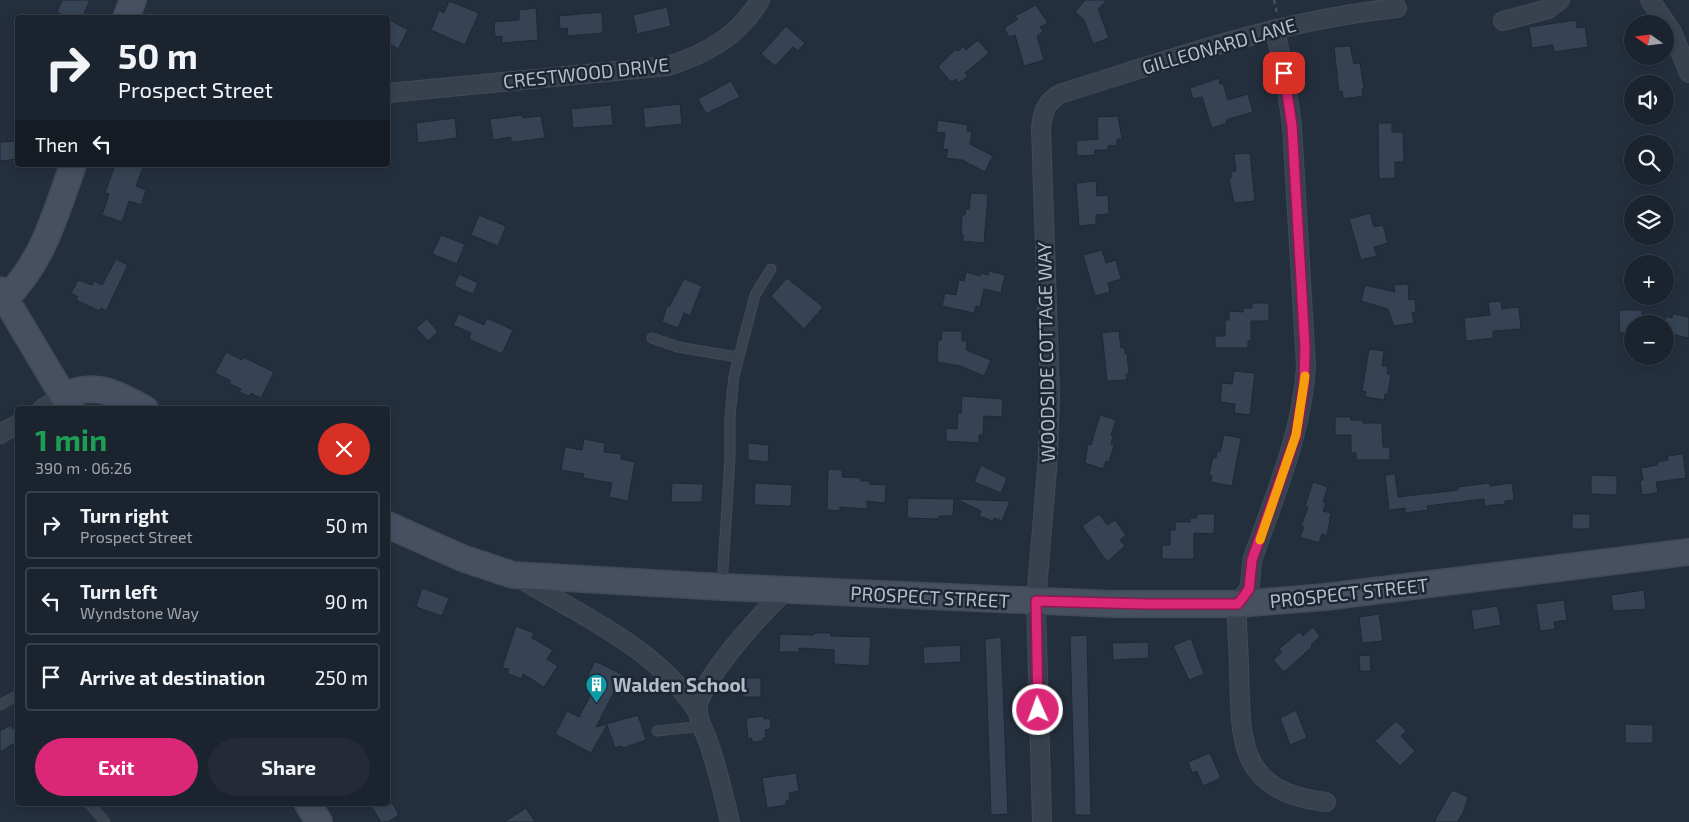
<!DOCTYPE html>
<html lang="en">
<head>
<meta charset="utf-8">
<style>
	:root { --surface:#1b232e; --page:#242b36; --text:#f1f3f6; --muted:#a0a4aa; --line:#39404a; --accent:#db2777 }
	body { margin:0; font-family:"Exo 2",sans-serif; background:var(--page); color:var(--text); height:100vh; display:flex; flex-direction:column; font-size:19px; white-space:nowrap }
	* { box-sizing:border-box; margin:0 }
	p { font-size:16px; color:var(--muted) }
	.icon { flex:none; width:28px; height:28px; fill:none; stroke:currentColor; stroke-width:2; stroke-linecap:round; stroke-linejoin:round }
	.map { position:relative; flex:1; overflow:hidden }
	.side { position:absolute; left:15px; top:406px; width:375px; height:400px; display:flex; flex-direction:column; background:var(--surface); border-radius:5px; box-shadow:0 2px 8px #0003,0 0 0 1px var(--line) }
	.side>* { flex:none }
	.hud { position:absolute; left:15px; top:15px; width:375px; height:152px; border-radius:5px; box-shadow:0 2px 8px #0003,0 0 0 1px var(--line); background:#1b232e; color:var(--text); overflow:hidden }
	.needle { width:32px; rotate:284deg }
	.controls { position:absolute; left:1624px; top:15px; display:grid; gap:10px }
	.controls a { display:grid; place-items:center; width:50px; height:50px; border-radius:50%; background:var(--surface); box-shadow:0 2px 8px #0003,0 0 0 1px var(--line); font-size:25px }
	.pin { position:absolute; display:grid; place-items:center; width:42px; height:42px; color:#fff; margin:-21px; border-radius:10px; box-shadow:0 2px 8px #0006 }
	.me { position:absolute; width:55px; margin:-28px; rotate:358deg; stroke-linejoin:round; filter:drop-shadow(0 0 4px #0008) }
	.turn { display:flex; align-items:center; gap:18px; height:105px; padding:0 20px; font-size:22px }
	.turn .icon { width:65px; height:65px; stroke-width:2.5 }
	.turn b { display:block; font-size:35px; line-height:42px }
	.then { display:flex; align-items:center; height:48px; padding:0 20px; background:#0003; gap:10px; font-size:19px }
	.round { display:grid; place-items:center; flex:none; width:52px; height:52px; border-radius:26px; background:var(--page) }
	.summary { display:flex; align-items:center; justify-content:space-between; height:85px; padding:0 20px }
	h1 { font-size:30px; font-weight:700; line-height:38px; color:#1e9e55 }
	.action { display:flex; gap:10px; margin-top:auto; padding:10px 20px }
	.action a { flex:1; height:58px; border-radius:30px; background:var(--accent); color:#fff; font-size:20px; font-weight:700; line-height:58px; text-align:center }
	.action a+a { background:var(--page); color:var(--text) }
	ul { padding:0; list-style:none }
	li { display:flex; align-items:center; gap:15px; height:68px; margin:0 10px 8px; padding:0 10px; border:2px solid var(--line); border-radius:5px }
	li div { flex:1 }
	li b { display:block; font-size:19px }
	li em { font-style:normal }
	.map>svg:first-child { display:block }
</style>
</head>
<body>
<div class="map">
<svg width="1689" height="822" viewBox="0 0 1689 822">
	<rect width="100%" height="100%" fill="#242f3e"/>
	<g fill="#364354" stroke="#1f2835">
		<polygon points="62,0 90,0 82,18 69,18 57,12"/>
		<polygon points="1085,0 1107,0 1098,9 1109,38 1093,44 1084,20 1075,12"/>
		<polygon points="449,1 479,13 465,45 431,30 439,10 444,13"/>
		<polygon points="1036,5 1048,23 1040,27 1043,32 1037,36 1044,60 1024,66 1015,35 1009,37 1004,28 1018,19 1015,16"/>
		<polygon points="667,7 671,26 637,34 633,15"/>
		<polygon points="536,8 538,40 502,43 502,36 495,37 494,22 519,20 519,10"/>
		<polygon points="602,12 603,33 568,36 567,28 560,29 559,16"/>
		<polygon points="388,19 408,30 398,49 388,43"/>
		<polygon points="1576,20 1577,28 1585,27 1588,47 1554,52 1553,45 1532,48 1529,27"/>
		<polygon points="786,26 805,43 798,51 793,47 775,66 761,54"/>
		<polygon points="978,40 989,53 965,73 968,76 959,83 956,79 951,82 938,67 956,49 958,51 963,47 966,50"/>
		<polygon points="1350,46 1354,64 1360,63 1364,88 1362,89 1363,96 1343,99 1342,91 1339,92 1334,47"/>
		<polygon points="1219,78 1220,84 1223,83 1228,100 1248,94 1253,112 1226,120 1227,123 1212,128 1202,97 1193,99 1190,88"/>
		<polygon points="731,81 740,97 706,114 698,99"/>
		<polygon points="680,104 682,124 645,128 643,108"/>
		<polygon points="611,105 613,125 573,128 571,109"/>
		<polygon points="522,115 523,118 541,116 545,138 516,142 511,142 511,137 493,140 490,119"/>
		<polygon points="1118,116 1122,139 1117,139 1117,145 1108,146 1108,150 1095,150 1095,155 1077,156 1076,141 1098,139 1097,117"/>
		<polygon points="455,118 457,138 418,143 416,123"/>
		<polygon points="938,120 968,125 967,131 972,132 970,144 993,156 985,172 962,160 946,158 948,150 943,149 945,133 936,132"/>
		<polygon points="1378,123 1392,123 1392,132 1403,132 1404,162 1395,162 1395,178 1379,179"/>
		<polygon points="18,141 18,159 0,161 0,142"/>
		<polygon points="1250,153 1255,201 1234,203 1229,179 1231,178 1231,172 1236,171 1234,154"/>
		<polygon points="115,165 144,165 136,186 146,190 141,205 129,201 122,222 102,215 109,194 105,193"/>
		<polygon points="1096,181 1097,196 1108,195 1109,214 1096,215 1096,224 1079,226 1076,183"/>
		<polygon points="971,193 988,194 984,243 963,241 963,234 961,234 962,215 965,215 966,209 969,209"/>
		<polygon points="1370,213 1374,227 1383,225 1388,243 1374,247 1377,256 1361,260 1349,219"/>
		<polygon points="479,215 506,226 498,246 471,235"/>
		<polygon points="441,235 465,244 457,264 432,254"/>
		<polygon points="1102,250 1106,263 1116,260 1121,279 1108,283 1110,292 1095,296 1083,255"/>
		<polygon points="116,259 128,265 106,311 101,308 99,311 76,300 78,297 71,293 78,280 92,285 94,281 102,285"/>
		<polygon points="989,271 1005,275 1001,293 984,289 980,307 976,306 974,313 942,306 945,293 956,295 959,280 964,281 966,272 980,276 981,273 988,275"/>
		<polygon points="459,274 478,283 473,294 454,286"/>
		<polygon points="787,278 823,307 804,329 771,296"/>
		<polygon points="684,279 702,286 690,316 684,313 678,328 662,322 667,306 669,307"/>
		<polygon points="1408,284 1409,300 1415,299 1416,312 1412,313 1414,323 1394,326 1388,309 1361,301 1365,285 1395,292 1394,285"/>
		<polygon points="1501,301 1502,309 1519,307 1521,329 1493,331 1493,338 1466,341 1464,318 1490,315 1488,302"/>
		<polygon points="1252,303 1269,303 1269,321 1251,321 1251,341 1248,341 1248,348 1215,348 1215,336 1225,336 1225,320 1229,320 1229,311 1243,312 1243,308 1252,308"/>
		<polygon points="1619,310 1642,310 1643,324 1632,324 1632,332 1620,333"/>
		<polygon points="459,314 484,325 487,318 513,330 502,354 469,339 471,333 453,325"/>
		<polygon points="1673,314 1689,317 1689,338 1665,333 1665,316 1672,318"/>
		<polygon points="427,319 438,332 428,341 416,328"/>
		<polygon points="942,331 962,331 962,341 967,341 966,350 991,360 984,376 960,366 937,362 938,340 941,340"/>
		<polygon points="1119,331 1121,348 1125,348 1125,354 1127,353 1129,374 1126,374 1127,380 1107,381 1102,333"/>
		<polygon points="1369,349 1384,351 1382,366 1388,366 1387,374 1391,374 1388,394 1385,394 1384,400 1365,397 1366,392 1362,391"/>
		<polygon points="226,352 242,360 243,357 274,372 261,398 251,393 249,396 239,392 241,389 229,383 231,381 215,373"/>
		<polygon points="1234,371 1255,373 1250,415 1234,413 1235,404 1220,402 1222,383 1232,384"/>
		<polygon points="962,396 1003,399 1002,417 984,416 983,435 979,435 979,443 946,441 946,428 957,429 958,413 961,413"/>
		<polygon points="1100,415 1116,420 1111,435 1113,436 1111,444 1114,445 1109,462 1106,461 1103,469 1085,463 1088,444 1091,445"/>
		<polygon points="1335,417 1351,417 1351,420 1363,420 1363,423 1382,423 1383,447 1390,447 1390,460 1356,460 1356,453 1351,453 1351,435 1335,435"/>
		<polygon points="1224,435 1241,438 1232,486 1211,482 1212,476 1209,475 1213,457 1216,458 1217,451 1220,452"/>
		<polygon points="584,439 605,443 604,452 622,454 621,459 635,462 628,501 609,497 612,483 583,478 584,474 561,470 565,447 582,450"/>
		<polygon points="748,443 769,445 768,462 748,460"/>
		<polygon points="1683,454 1686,478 1656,482 1658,493 1642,495 1640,481 1643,480 1641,468 1657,465 1657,462 1668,460 1667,456"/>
		<polygon points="981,465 1007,478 1001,493 974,482"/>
		<polygon points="828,469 842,470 842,477 861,478 861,481 870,481 869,484 886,485 885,503 867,501 867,509 840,507 840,511 827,510"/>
		<polygon points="1395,474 1398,497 1458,490 1458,487 1489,483 1490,486 1512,483 1514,500 1505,501 1505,504 1485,506 1484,499 1427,506 1428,510 1405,513 1405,508 1389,510 1385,475"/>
		<polygon points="1591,475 1617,476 1617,495 1591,494"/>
		<polygon points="1313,482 1328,487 1323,502 1326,503 1323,511 1331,513 1327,536 1322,534 1319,543 1300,537 1304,527 1301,526 1308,507 1305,506"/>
		<polygon points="672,483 703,484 702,502 671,502"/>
		<polygon points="755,483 792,485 791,506 754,505"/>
		<polygon points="908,498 954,499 953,516 939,516 938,519 907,518"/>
		<polygon points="956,499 1010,501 1002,521 994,518 993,521 979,516 981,511"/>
		<polygon points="1099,514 1107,525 1115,520 1126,535 1120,540 1125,546 1107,562 1082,526"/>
		<polygon points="1197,514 1215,514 1214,534 1194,533 1194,559 1162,559 1162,545 1170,545 1170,530 1175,530 1175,522 1190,522 1190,518 1197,518"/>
		<rect x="1572" y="514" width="18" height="15"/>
		<polygon points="422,588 449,598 442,616 416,607"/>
		<polygon points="1644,590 1646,609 1613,611 1611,595"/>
		<polygon points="1564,600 1567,620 1554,622 1555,629 1540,631 1536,604"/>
		<polygon points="1498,606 1501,625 1474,630 1471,610"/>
		<polygon points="1379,614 1383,641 1362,643 1359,617"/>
		<polygon points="516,626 534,633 532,638 553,650 547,659 558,666 544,687 523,674 521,679 509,674 507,673 509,669 502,668"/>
		<polygon points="1313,627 1320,636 1311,645 1312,647 1284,672 1273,660 1282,652 1279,649 1299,632 1303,636"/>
		<polygon points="814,633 831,633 831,636 871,637 869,666 834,664 834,650 799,648 799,652 779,652 780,634 814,635"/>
		<polygon points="1087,635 1091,815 1075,815 1070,636"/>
		<polygon points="1001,637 1008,814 991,815 985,639"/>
		<polygon points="1191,638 1204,674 1189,680 1173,646"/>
		<polygon points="1148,642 1149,658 1113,660 1112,643"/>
		<polygon points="960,645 961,662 924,664 923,647"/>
		<polygon points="1370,655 1371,671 1360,671 1359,656"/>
		<polygon points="595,661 632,679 623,696 614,692 596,727 638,715 646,740 623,748 622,746 615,748 607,725 591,753 555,734 567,711 579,717 597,683 587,678"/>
		<polygon points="737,678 761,678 761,697 743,697 743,689 737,689"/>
		<polygon points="1296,710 1307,738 1290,745 1280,718"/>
		<polygon points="764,716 764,719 770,718 771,729 765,730 766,738 763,738 763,741 752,742 752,738 748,739 746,718"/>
		<polygon points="1396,721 1406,731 1401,736 1415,751 1400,766 1375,741"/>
		<polygon points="1625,724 1653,725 1653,743 1625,743"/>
		<polygon points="11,725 13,729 18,726 18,741 0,752 0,731"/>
		<polygon points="1210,753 1221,778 1203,786 1197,771 1192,773 1188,762"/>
		<polygon points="796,773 799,791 789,793 790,800 786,801 786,805 767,808 762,778"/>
		<polygon points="1452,790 1468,797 1463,813 1457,822 1434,822"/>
		<polygon points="370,804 393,804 399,815 388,822 381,822"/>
		<polygon points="526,808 535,822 504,822"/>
	</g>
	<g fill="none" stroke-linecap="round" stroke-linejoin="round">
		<defs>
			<g id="lane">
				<polyline points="652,338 678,347 737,357"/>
				<polyline points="722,585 730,458 730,416 734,376 755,295 771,269"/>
				<polyline points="0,705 18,695"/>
				<polyline points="657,731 703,726"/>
				<polyline points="90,804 105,822"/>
			</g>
			<g id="street">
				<polyline points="1650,0 1672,32 1689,73"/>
				<polyline points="1503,21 1548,9 1560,0"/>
				<path d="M1275 29 1286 83 1292 126 1306 366C1302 434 1275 494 1253 558 1250 568 1252 578 1249 588 1247 594 1240 598 1238 603 1235 612 1239 652 1239 664 1241 738 1235 791 1326 802"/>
				<path d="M388 93 668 66C706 54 739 36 760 0"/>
				<polyline points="42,409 63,396"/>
				<polyline points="0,434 18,424"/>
				<path d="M517 577C578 613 658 649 697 711"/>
				<path d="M730 822C724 796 718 770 709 744 706 734 699 723 698 712 693 686 766 609 786 590"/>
				<path d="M1042 822 1036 601 1048 457 1050 394 1041 129C1042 113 1046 102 1060 94 1172 59 1280 20 1397 8"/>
			</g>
			<g id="secondary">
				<polyline points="126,18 133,0"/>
				<polyline points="0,290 71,409"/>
				<path d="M5 299C44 260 55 215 73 165"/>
				<path d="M63 396C96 381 115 393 145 409"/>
				<polyline points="388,525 462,558 513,575 722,587 1112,604 1238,604 1325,597 1689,552"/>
				<polyline points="308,804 319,822"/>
			</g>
		</defs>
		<use href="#lane" stroke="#414a57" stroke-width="11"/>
		<use href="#street" stroke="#414a57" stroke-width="20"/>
		<use href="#secondary" stroke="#414a57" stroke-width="28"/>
		<polyline stroke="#3f5557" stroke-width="2.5" stroke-dasharray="4 4" stroke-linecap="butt" points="1274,0 1277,13"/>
		<use href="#lane" stroke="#38414e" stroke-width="9"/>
		<use href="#street" stroke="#38414e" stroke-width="18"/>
		<use href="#secondary" stroke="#465061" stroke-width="25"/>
	</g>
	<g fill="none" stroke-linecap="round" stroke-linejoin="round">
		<defs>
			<polyline id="route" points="1038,710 1036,601 1146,604 1238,604 1249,589 1252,560 1296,435 1304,384 1305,348 1292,126 1284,73"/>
		</defs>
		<use href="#route" stroke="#8e194d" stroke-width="12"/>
		<use href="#route" stroke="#db2777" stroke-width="9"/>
		<polyline stroke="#f59e0b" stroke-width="9" points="1260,540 1296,435 1305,376"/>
	</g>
	<defs>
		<symbol id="building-pin" viewBox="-11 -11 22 30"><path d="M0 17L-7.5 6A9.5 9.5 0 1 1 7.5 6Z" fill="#0f9aa8" stroke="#1d2633"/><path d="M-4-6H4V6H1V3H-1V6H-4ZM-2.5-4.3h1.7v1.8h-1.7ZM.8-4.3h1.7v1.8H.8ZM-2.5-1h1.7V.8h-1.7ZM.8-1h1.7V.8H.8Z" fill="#fff"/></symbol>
	</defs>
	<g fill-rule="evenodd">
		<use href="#building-pin" x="584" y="672" width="25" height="34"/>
	</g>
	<g text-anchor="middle" stroke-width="5" stroke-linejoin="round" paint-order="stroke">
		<g font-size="19" fill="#b4bcc9" stroke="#1d2633">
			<text transform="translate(1219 46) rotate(-16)" y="7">GILLEONARD LANE</text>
			<text transform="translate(586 73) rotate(-6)" y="7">CRESTWOOD DRIVE</text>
			<text transform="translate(1046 352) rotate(-91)" y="7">WOODSIDE COTTAGE WAY</text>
			<text transform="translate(1349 593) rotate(-6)" y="7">PROSPECT STREET</text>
			<text transform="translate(930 597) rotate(3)" y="7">PROSPECT STREET</text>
		</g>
		<g font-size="19" font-weight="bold" fill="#b4bcc9" stroke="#1d2633" text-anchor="start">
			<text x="613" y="692">Walden School</text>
		</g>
	</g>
</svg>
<div class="controls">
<a><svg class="needle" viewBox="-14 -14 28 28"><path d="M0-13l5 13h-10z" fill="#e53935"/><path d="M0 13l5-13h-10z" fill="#a0a4aa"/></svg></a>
<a><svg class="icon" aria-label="sound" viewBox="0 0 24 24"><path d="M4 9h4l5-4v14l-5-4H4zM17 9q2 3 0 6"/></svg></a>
<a><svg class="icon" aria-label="search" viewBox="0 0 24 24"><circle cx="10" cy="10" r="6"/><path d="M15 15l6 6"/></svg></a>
<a><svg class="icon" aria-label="layers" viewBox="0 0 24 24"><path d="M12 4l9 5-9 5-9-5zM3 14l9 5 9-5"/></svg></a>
<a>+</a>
<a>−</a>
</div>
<div class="pin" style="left:1284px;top:73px;background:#d93025"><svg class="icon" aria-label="arrive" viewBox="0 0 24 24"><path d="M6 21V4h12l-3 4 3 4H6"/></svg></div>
<svg class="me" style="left:1038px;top:710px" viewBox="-20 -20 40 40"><circle r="17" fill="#db2777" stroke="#fff" stroke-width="3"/><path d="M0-11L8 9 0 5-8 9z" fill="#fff"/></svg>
<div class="hud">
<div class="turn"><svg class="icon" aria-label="right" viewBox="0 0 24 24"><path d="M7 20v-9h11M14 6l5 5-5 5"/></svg><div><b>50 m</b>Prospect Street</div></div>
<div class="then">Then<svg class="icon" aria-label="left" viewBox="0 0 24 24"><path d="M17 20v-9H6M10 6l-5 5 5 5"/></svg></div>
</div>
<section class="side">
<div class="summary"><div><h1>1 min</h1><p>390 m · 06:26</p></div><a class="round" style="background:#d93025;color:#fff"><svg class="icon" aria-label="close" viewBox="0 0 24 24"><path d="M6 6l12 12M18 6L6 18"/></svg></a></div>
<ul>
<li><svg class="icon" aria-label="right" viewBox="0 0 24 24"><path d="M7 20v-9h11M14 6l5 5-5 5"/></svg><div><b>Turn right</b><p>Prospect Street</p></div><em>50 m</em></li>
<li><svg class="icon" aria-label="left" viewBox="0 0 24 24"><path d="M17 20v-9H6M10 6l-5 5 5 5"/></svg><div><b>Turn left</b><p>Wyndstone Way</p></div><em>90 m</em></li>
<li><svg class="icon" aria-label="arrive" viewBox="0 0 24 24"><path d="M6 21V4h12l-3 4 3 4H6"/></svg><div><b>Arrive at destination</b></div><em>250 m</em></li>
</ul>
<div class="action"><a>Exit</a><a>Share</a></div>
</section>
</div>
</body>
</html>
